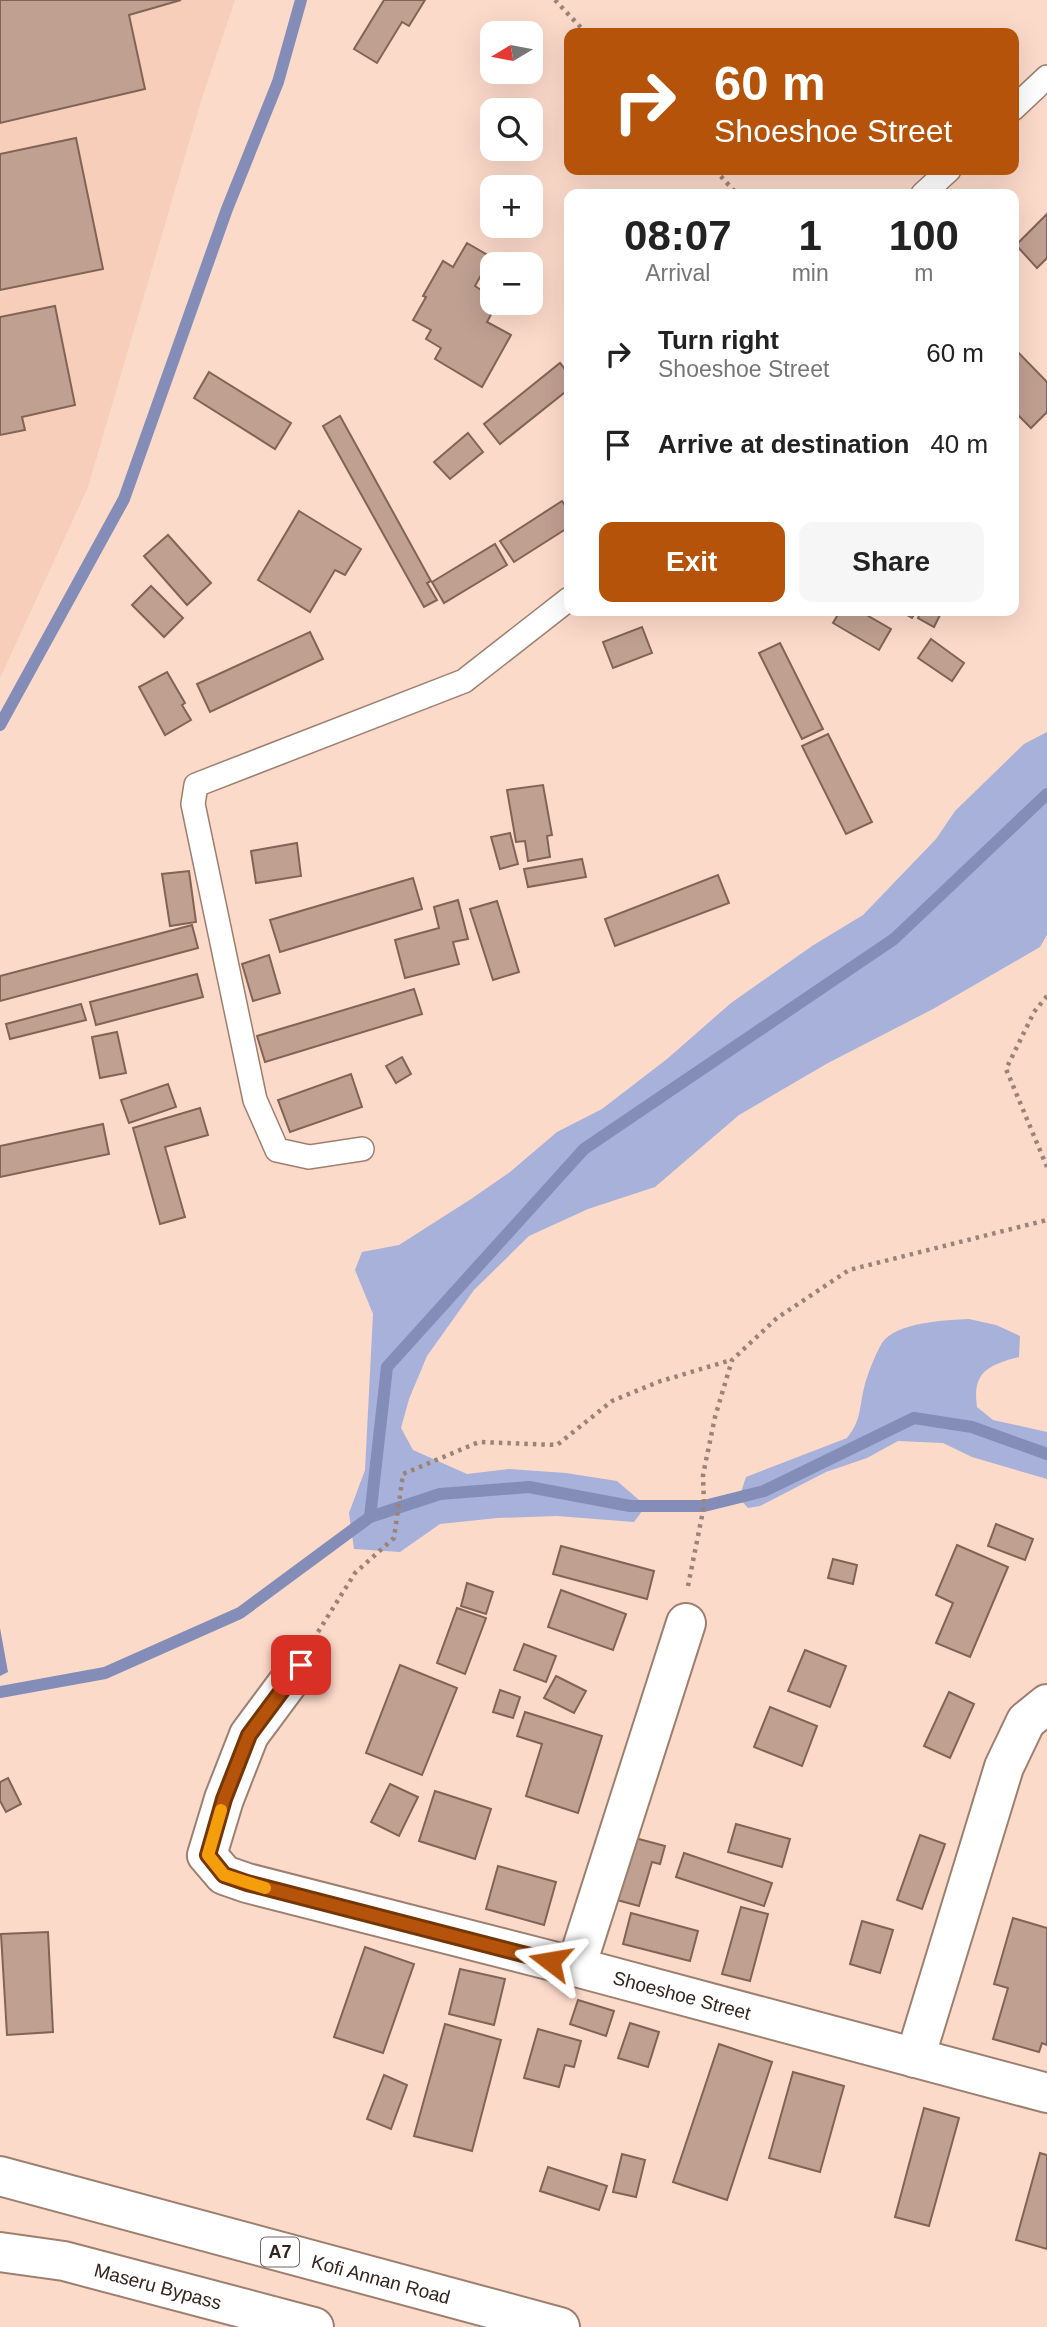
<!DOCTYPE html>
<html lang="en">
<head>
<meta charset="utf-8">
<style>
	:root { --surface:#fff; --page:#f6f6f6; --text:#222; --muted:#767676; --accent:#b45309 }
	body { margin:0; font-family:Helvetica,sans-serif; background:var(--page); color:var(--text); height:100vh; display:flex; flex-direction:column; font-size:26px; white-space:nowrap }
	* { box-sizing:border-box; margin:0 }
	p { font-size:23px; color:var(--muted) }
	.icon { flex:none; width:38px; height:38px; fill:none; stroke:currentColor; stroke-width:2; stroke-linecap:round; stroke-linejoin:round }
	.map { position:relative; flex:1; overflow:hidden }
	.details { position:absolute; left:564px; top:189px; width:455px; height:427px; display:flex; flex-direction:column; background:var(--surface); border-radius:14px; box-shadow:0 7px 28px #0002 }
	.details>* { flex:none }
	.hud { position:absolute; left:564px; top:28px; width:455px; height:147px; border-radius:14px; box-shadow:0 7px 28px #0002; background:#b45309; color:#fff; overflow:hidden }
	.needle { width:46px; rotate:260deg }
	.fabs { position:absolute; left:480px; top:21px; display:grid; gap:14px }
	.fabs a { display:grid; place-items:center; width:63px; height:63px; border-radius:14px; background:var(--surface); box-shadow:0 7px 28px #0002; font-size:35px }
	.pin { position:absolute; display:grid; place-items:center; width:60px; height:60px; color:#fff; margin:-30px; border-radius:14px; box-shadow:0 4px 10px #0006 }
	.me { position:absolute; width:77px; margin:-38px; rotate:284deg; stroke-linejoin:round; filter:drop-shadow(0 0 5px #0008) }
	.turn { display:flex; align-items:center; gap:24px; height:147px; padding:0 35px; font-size:32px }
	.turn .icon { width:91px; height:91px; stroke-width:2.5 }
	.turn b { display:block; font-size:49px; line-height:60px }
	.eta { display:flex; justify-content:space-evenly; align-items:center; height:119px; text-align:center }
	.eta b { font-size:42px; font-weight:700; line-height:49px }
	.cta { display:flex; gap:14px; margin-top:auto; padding:14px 35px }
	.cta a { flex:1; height:80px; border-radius:14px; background:var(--accent); color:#fff; font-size:28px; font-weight:700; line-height:80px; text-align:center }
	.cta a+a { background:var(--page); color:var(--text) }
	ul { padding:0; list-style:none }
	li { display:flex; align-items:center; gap:21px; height:91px; padding:0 35px }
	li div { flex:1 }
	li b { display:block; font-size:26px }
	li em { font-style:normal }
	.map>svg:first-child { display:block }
</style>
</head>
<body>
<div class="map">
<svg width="1047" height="2327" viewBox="0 0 1047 2327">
	<rect width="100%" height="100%" fill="#fcdaca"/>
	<polygon fill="#f6ceba" points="0,0 235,0 202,98 88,487 0,678"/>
	<g fill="#a7b1d9">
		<polygon points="1047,732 1047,935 1040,947 933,1009 828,1063 739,1115 655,1187 588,1209 529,1236 474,1290 427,1356 409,1399 401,1428 413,1450 467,1474 509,1469 566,1473 617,1481 646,1506 634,1522 557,1516 497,1518 440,1524 400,1552 354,1549 349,1513 365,1470 373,1314 355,1270 362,1252 399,1245 471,1199 510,1172 557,1132 602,1109 667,1059 731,1003 812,946 863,915 936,839 955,811 1024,744"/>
		<path d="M969 1319 996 1325 1020 1336 1019 1357C988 1365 972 1372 977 1407L993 1420 1047 1432V1479L972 1457 943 1443 898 1441 867 1458 826 1472 760 1506 748 1508 739 1498 746 1477 847 1438C861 1421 859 1409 864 1388 867 1375 875 1355 882 1343 896 1322 947 1320 969 1319Z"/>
	</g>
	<polygon fill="#838db8" points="0,1628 8,1672 0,1676"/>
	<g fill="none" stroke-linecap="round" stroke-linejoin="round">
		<g stroke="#838db8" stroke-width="12">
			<polyline points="0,725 124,499 227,209 278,82 301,0"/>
			<polyline points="370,1517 387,1367 584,1149 894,939 1047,794"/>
			<polyline points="0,1692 105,1673 240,1613 370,1517 440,1494 529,1487 630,1506 704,1506 764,1491 914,1418 972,1427 1047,1454"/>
		</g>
	</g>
	<g fill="#bfa091" stroke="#816456" stroke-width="2">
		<polygon points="0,0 181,0 129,15 145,89 0,123"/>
		<polygon points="384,0 425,0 409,26 402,22 377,63 354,49"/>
		<polygon points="76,138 103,269 0,290 0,154"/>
		<polygon points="1047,214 1047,258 1037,268 1016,245"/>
		<polygon points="467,243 491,257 475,286 484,292 481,298 495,307 487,322 511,335 482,387 435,359 441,348 426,339 431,330 413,320 426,297 423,296 443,261 453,267"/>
		<polygon points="55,306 75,405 22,417 25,430 0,435 0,317"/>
		<polygon points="1013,347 1047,382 1047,412 1031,428 1013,410"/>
		<polygon points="560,363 569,374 569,389 500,444 484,424"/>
		<polygon points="209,372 291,423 275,449 194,398"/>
		<polygon points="340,416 431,581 427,583 437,600 424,607 323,426"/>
		<polygon points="468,433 483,452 450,479 434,462"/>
		<polygon points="562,501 569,511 569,527 514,562 500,541"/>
		<polygon points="299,511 361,549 345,575 335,570 310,612 258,580"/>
		<polygon points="168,535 211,583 187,605 144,556"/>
		<polygon points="495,544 507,565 444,603 432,582"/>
		<polygon points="151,586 183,618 164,637 132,605"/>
		<polygon points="840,611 866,611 865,614 891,629 879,650 833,623"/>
		<polygon points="900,611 916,611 912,618"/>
		<polygon points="921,611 942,611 934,627 918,618"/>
		<polygon points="642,627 652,653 613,668 603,642"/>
		<polygon points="310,632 323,659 210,712 197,684"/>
		<polygon points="931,639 964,663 952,681 918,658"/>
		<polygon points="780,643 823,729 802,739 759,653"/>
		<polygon points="167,672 185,703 182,705 191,720 165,735 139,687"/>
		<polygon points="828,734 872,822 846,834 802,746"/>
		<polygon points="543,785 552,835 547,836 550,857 528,861 525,841 516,842 507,790"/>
		<polygon points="510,833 518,864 500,869 491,837"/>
		<polygon points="297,843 301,876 256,883 251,851"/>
		<polygon points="582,859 586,877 528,887 524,869"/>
		<polygon points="189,871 196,922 170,926 162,874"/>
		<polygon points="718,875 729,903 615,946 605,919"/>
		<polygon points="413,878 422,909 280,952 270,920"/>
		<polygon points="458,900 468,939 453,942 459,964 405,978 395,940 439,928 434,907"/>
		<polygon points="497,901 519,972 493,980 470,909"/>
		<polygon points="192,925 198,948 0,1001 0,976"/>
		<polygon points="269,955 280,993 253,1001 242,964"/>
		<polygon points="197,974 203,997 96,1025 90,1002"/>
		<polygon points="414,989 422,1014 265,1062 257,1036"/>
		<polygon points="81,1004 86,1020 10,1039 6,1024"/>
		<polygon points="117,1032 126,1073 100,1078 92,1037"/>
		<polygon points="402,1057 411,1074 396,1083 386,1066"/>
		<polygon points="351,1074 362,1107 290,1132 278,1100"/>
		<polygon points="168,1084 176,1107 129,1123 121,1100"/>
		<polygon points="200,1108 208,1135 165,1147 185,1217 160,1224 133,1128"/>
		<polygon points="103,1124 109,1154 0,1177 0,1146"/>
		<polygon points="996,1524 1033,1539 1025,1560 988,1546"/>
		<polygon points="957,1545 1008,1567 970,1657 936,1643 953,1603 936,1595"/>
		<polygon points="561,1546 654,1571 647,1599 553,1574"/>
		<polygon points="833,1559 857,1565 853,1584 828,1578"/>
		<polygon points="467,1583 493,1592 486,1614 461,1606"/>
		<polygon points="561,1590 626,1614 613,1650 548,1627"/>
		<polygon points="457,1608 486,1618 465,1674 437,1663"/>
		<polygon points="524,1644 556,1656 546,1682 514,1670"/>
		<polygon points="805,1650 846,1666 830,1707 788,1691"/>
		<polygon points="400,1665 457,1688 422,1775 366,1753"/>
		<polygon points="556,1676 586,1691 574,1713 544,1698"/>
		<polygon points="500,1690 520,1697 513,1718 493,1712"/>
		<polygon points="949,1692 974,1704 950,1758 924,1746"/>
		<polygon points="770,1707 817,1726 802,1766 754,1747"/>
		<polygon points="525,1712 602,1736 578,1813 526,1796 542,1744 517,1736"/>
		<polygon points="8,1778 21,1804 6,1812 0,1801 0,1782"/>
		<polygon points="390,1784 418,1797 399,1836 371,1822"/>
		<polygon points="435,1791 491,1809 475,1859 419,1841"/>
		<polygon points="736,1824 790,1839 782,1867 728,1852"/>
		<polygon points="920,1835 945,1844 922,1909 897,1900"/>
		<polygon points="635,1838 665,1846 660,1864 652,1862 639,1906 617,1900"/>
		<polygon points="684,1853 772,1883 764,1906 676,1877"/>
		<polygon points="498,1866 556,1882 544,1925 486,1909"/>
		<polygon points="741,1907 768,1914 750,1981 722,1974"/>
		<polygon points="631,1913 698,1931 690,1961 623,1944"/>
		<polygon points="1013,1918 1047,1928 1047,2045 1042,2043 1039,2052 993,2039 1008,1988 994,1984"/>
		<polygon points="862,1921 893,1930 880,1973 850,1964"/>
		<polygon points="48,1932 53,2032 7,2035 1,1934"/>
		<polygon points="365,1947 414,1964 383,2053 334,2037"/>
		<polygon points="460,1969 505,1979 494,2025 449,2014"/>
		<polygon points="578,2000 614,2011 606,2036 570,2024"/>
		<polygon points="630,2023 659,2032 648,2067 618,2058"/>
		<polygon points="445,2024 501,2040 472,2151 414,2136"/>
		<polygon points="538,2029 581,2041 574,2067 565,2065 559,2087 524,2078"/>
		<polygon points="719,2044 772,2062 727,2200 673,2182"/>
		<polygon points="793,2072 844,2086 820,2172 769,2158"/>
		<polygon points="384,2075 407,2085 391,2129 367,2119"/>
		<polygon points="924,2108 959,2118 929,2226 895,2217"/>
		<polygon points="1040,2153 1047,2155 1047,2249 1016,2240"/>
		<polygon points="622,2154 645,2160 636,2197 613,2192"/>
		<polygon points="548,2167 607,2186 599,2210 540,2191"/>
	</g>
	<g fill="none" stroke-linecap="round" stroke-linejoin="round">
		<defs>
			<g id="service">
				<polyline points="1013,109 1047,77"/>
				<polyline points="923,194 949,170"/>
				<polyline points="362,1149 309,1157 277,1150 255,1100 193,804 196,785 464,681 569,599"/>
			</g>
			<g id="minor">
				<polyline points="301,1665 249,1735 224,1799 207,1855 224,1875 247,1883 576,1967 1047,2093"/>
				<polyline points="576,1967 686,1623"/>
				<polyline points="915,2058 1004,1767 1026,1721 1047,1704"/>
				<polyline points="0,2252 64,2261 314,2327"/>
			</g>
			<polyline id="primary" points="0,2176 560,2327"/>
		</defs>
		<use href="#service" stroke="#9d7f70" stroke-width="26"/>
		<use href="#minor" stroke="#9d7f70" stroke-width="42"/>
		<use href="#primary" stroke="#9d7f70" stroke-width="42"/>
		<g stroke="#9b8378" stroke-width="4.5" stroke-dasharray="3.5 5" stroke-linecap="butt">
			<polyline points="555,0 586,33"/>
			<polyline points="715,170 737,194"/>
			<polyline points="1047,996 1034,1012 1006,1069 1047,1167"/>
			<polyline points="688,1586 704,1506 703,1475 715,1417 732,1360 777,1318 849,1270 1047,1220"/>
			<polyline points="318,1632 355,1573 394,1538 403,1474 479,1442 557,1445 612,1401 658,1382 731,1360"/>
		</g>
		<use href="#service" stroke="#fff" stroke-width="23"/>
		<use href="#minor" stroke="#fff" stroke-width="38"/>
		<use href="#primary" stroke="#fff" stroke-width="38"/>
	</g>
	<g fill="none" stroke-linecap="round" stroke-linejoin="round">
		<defs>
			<polyline id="route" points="301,1665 249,1735 224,1799 208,1855 224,1875 247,1883 550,1961"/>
		</defs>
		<use href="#route" stroke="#753606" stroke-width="18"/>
		<use href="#route" stroke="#b45309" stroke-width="12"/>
		<polyline stroke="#f59e0b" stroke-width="12" points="221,1810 208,1855 224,1875 265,1888"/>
	</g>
	<g text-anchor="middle" stroke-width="5" stroke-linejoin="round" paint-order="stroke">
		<rect fill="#fff" stroke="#706662" stroke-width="2" x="261" y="2237.5" width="38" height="29" rx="5"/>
		<g font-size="18" font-weight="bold" fill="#32251f">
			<text x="280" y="2258">A7</text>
		</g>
		<g font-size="19" fill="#32251f" stroke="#fff">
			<text transform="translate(682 1995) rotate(15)" y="7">Shoeshoe Street</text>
			<text transform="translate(381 2279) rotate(15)" y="7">Kofi Annan Road</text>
			<text transform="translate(158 2286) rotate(15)" y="7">Maseru Bypass</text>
		</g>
	</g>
</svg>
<div class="fabs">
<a><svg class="needle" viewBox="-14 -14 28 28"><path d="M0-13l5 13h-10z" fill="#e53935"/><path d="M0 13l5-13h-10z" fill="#767676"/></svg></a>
<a><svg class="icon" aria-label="search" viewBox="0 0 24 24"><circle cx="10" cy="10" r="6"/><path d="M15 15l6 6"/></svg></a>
<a>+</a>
<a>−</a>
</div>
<div class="pin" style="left:301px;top:1665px;background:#d93025"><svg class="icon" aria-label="arrive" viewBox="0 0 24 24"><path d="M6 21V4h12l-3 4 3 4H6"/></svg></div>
<svg class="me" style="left:550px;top:1961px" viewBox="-20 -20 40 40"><path d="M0-17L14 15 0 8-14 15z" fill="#b45309" stroke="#fff" stroke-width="4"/></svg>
<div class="hud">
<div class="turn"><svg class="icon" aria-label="right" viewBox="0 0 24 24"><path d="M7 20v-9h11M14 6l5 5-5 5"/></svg><div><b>60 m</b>Shoeshoe Street</div></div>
</div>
<section class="details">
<div class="eta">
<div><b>08:07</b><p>Arrival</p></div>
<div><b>1</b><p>min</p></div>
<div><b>100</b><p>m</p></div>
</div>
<ul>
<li><svg class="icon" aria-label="right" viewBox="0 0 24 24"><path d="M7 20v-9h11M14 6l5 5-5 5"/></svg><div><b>Turn right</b><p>Shoeshoe Street</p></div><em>60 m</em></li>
<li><svg class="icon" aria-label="arrive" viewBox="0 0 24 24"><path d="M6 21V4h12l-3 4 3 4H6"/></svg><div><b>Arrive at destination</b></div><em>40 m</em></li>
</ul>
<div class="cta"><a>Exit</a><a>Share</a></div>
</section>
</div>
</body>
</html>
